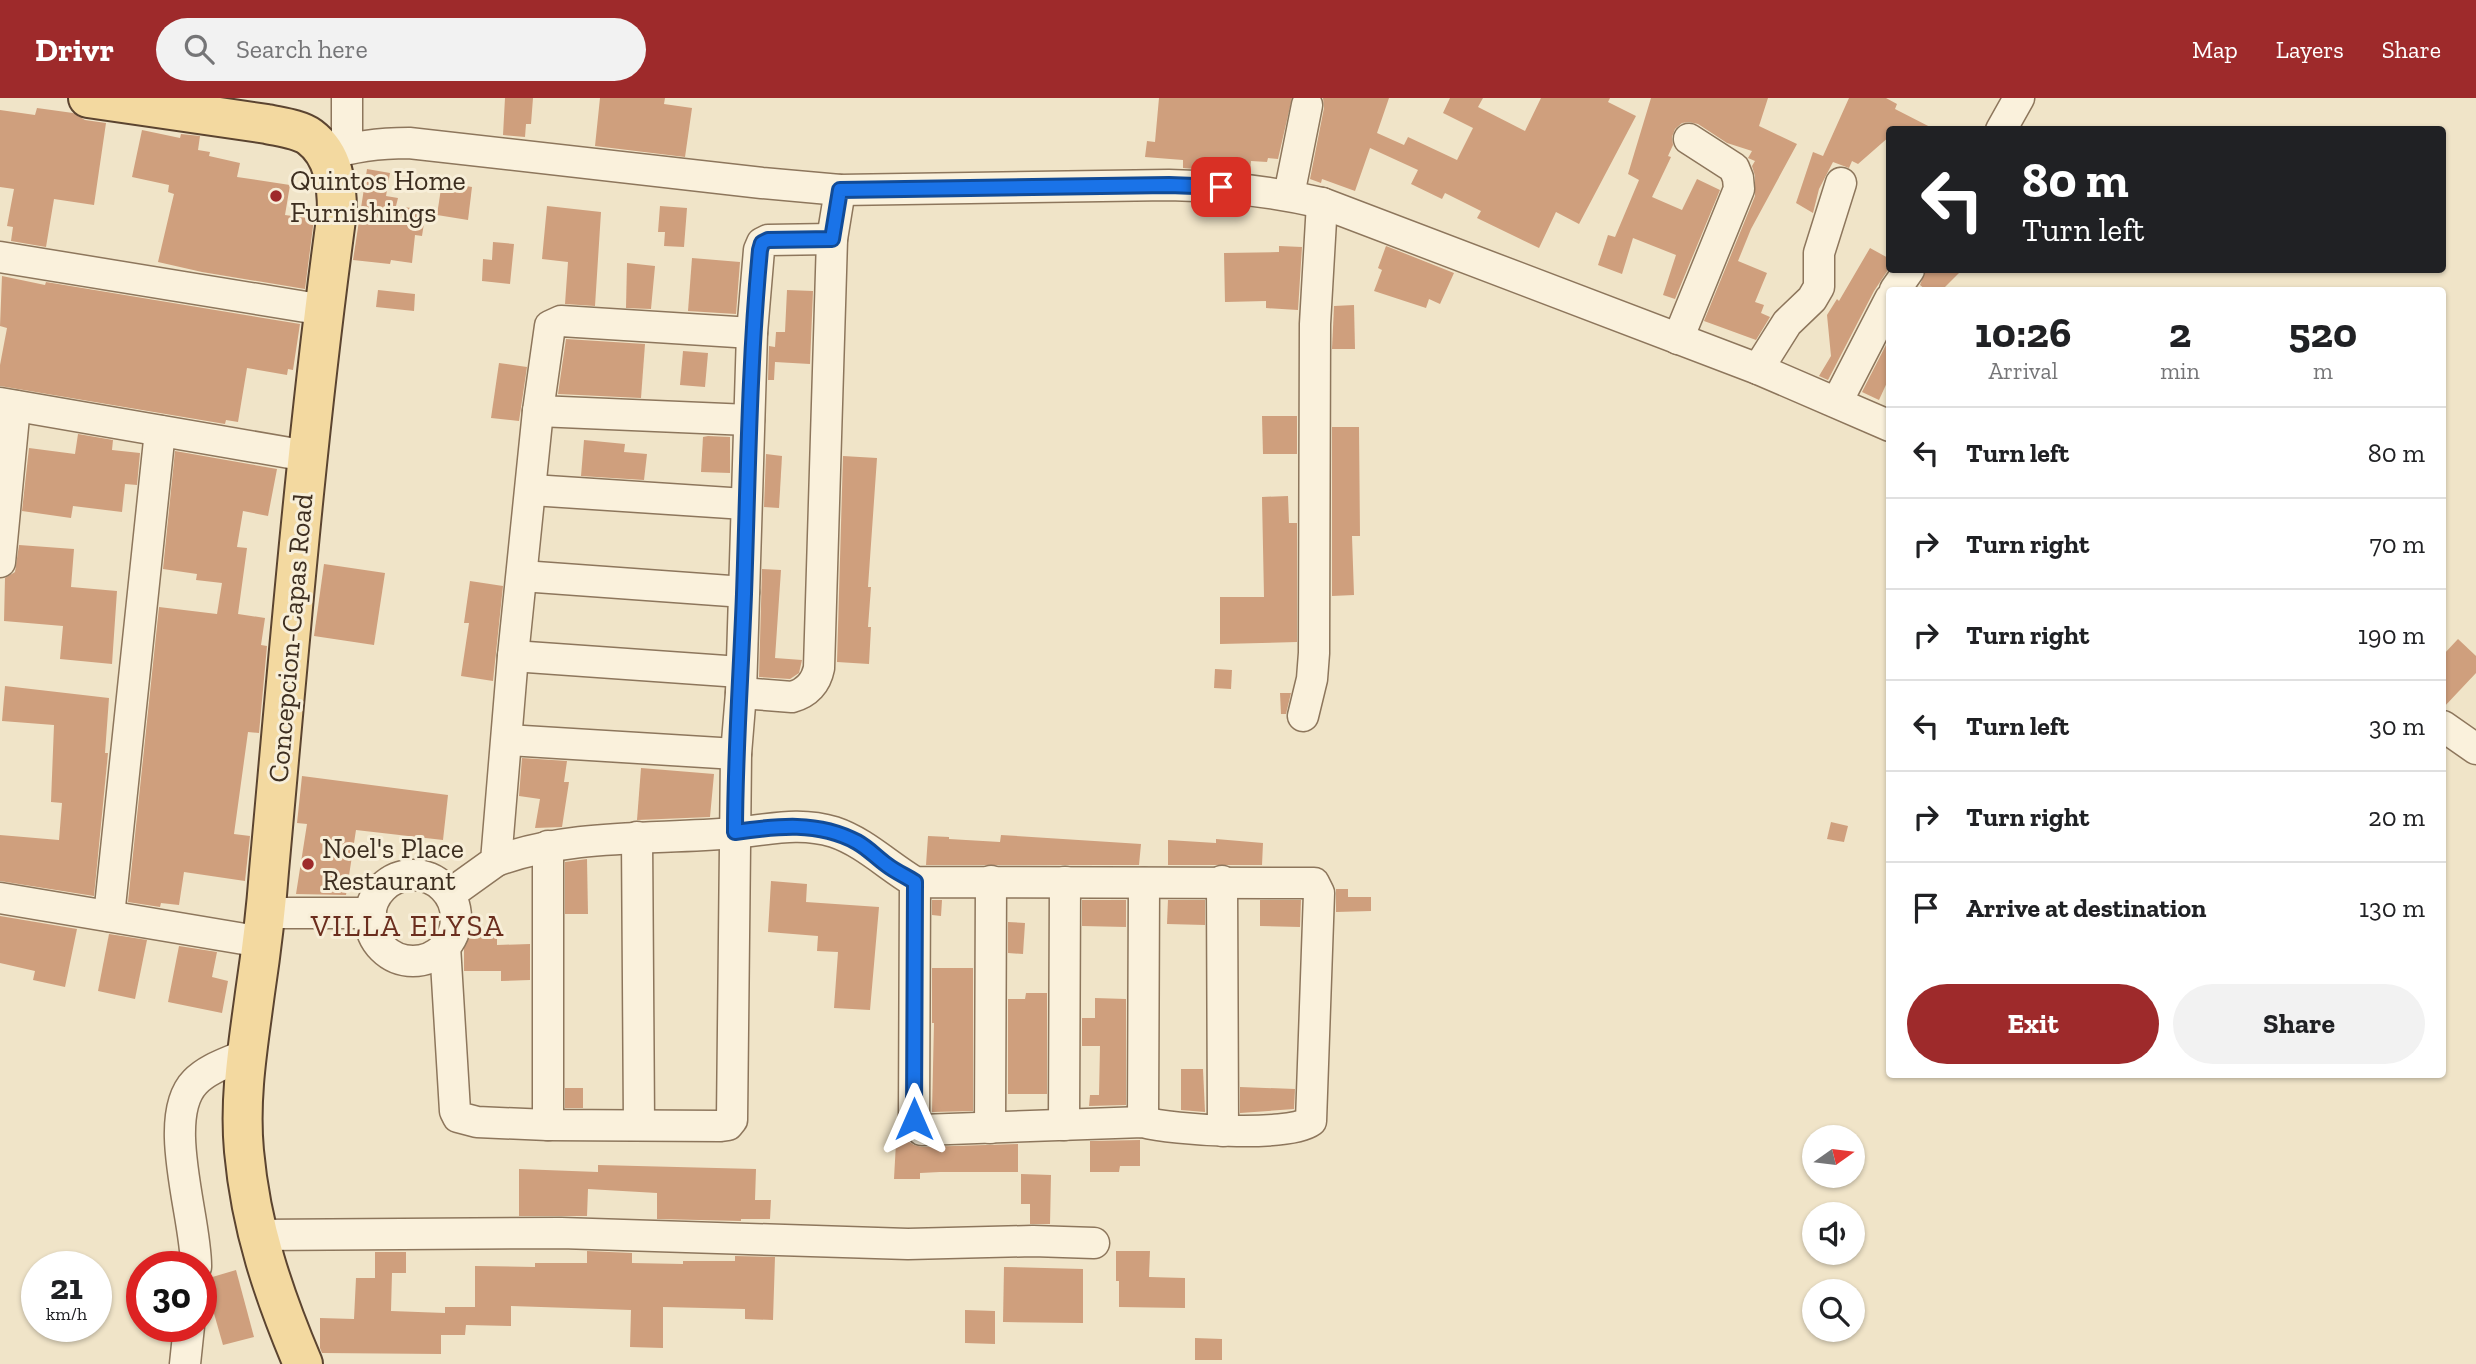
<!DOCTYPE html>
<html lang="en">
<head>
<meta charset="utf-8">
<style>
	:root { --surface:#fff; --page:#f2f2f2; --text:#202124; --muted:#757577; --line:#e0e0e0; --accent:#9e2a2b }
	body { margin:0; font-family:"Zilla Slab",serif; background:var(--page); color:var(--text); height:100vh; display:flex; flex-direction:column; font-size:26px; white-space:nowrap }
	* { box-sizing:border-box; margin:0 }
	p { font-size:23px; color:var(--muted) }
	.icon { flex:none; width:38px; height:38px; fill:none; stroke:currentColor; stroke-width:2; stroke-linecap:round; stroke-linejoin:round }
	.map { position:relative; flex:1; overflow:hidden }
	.details { position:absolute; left:1886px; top:189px; width:560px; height:791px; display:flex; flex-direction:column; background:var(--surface); border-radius:7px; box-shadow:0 2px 5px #0004 }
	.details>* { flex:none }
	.guide { position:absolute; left:1886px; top:28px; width:560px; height:147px; border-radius:7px; box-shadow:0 2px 5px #0004; background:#202124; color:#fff; overflow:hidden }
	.needle { width:46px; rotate:76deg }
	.tools { position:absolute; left:1802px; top:1027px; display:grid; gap:14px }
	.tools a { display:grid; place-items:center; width:63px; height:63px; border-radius:50%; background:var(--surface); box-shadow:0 2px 5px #0004; font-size:35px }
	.speed { position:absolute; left:21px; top:1153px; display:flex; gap:14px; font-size:35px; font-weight:700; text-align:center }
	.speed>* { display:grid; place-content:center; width:91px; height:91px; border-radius:50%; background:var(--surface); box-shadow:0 2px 5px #0004; line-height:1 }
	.speed small { font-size:18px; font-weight:400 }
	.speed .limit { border:10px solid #d22; background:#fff; color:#111 }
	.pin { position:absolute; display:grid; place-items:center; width:60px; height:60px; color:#fff; margin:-30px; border-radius:14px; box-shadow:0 4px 10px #0006 }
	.me { position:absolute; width:77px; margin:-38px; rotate:0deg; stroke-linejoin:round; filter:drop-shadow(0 0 5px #0008) }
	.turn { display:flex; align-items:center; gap:24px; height:147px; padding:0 21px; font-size:32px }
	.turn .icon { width:91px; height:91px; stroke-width:2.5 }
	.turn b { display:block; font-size:49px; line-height:60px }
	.eta { display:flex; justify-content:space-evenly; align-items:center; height:119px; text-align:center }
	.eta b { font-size:42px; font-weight:700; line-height:49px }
	.cta { display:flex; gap:14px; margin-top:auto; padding:14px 21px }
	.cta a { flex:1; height:80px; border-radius:42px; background:var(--accent); color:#fff; font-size:28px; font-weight:700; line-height:80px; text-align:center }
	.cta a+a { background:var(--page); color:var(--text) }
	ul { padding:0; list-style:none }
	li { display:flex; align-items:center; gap:21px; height:91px; padding:0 21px; border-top:2px solid var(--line) }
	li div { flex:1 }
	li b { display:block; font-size:26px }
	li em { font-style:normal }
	header { display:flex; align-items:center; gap:42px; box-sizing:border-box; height:98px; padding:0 35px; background:var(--accent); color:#fff }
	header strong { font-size:33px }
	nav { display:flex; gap:38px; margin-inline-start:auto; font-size:24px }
	.search { width:490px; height:63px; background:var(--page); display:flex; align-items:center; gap:18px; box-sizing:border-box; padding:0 24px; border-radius:38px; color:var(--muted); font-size:26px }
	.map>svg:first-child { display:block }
</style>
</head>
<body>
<header>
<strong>Drivr</strong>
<div class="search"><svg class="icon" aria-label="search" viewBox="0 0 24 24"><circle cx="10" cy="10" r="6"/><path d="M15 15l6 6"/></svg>Search here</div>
<nav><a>Map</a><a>Layers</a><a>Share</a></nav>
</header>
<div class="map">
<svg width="2476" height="1266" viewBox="0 0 2476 1266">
	<rect width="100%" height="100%" fill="#f0e4c8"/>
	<g fill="#cf9f7d">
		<polygon points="505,0 533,0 531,26 526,26 525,39 503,37"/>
		<polygon points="600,0 665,0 664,6 692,10 685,59 595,48"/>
		<polygon points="1159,0 1292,0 1278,61 1268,60 1267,64 1251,63 1250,75 1183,70 1183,62 1145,59 1147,43 1155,44"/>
		<polygon points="1323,0 1389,0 1377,35 1404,47 1408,39 1457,62 1473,30 1443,15 1450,0 1483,0 1478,9 1525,33 1541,0 1610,0 1608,4 1636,18 1579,126 1556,114 1539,150 1477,120 1481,113 1445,95 1442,101 1411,86 1418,72 1370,50 1355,93 1322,81 1321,85 1310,81 1324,10"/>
		<polygon points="1651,0 1768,0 1759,28 1797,46 1751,131 1738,163 1767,175 1755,204 1764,207 1761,215 1770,219 1756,242 1704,223 1755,98 1755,78 1752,68 1755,63 1748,60 1752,53 1727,45 1698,26 1689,24 1682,25 1675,31 1672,39 1673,47 1668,58 1671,59 1652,99 1682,112 1697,81 1720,92 1675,201 1663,197 1676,157 1633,140 1622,176 1598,167 1608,137 1615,139 1639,82 1628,76"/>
		<polygon points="1849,0 1886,0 1897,6 1895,11 1936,32 1890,32 1890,38 1858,66 1852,63 1849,70 1833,64 1819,91 1813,115 1796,105 1813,54 1823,58"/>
		<polygon points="37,10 73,15 85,22 106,25 94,107 54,101 46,149 11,143 13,129 7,128 14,91 0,89 0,12 35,17"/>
		<polygon points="142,32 180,40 181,36 200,38 198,52 210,54 209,58 240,65 237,79 290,87 285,117 314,121 305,191 202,174 158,164 174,96 168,94 169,87 132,79"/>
		<polygon points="367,71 390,75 386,98 398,100 396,108 426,112 422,138 415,137 412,165 391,162 390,166 353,162"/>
		<polygon points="442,84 472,89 468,122 437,117"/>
		<polygon points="547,108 601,114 595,208 565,206 568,164 542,161"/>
		<polygon points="660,108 687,110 684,149 664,148 665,134 658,134"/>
		<polygon points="493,144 514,146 510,186 482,183 483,161 492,162"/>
		<polygon points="1279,148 1302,149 1298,212 1266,210 1266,203 1225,204 1224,155 1279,154"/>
		<polygon points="1386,148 1454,175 1440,206 1429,201 1426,210 1374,193 1382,172 1378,170"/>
		<polygon points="1870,150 1890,161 1890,169 1874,193 1828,282 1819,278 1831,258 1827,217 1837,201 1839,203"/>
		<polygon points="692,160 740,164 736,216 688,213"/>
		<polygon points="627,165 655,168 651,211 626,210"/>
		<polygon points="1926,172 1962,172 1942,192 1926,192 1920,187"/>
		<polygon points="2,178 45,187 46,184 300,226 293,272 288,271 287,277 247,270 238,324 226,322 225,326 0,288 0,267 7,230 0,228"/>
		<polygon points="378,192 415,196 414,213 376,209"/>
		<polygon points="787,192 813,193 810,266 775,264 774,282 768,282 769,248 775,249 776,234 785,234"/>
		<polygon points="1354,207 1355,251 1332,251 1334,208"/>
		<polygon points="1890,239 1890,278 1879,302 1862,294"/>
		<polygon points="566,241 645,246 641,300 558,296"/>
		<polygon points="683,253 708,255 705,289 680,287"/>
		<polygon points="499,265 527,269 519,323 491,320"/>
		<polygon points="1262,318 1297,318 1297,356 1263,356"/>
		<polygon points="1332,329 1359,329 1360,438 1352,438 1354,497 1332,498"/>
		<polygon points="78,336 113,342 112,352 140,355 137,387 125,386 122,414 73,408 71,420 22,413 29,350 75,356"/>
		<polygon points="708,338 730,339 730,375 701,374 703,339"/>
		<polygon points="584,342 625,346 624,354 647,356 644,382 581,378"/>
		<polygon points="175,353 277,371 268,418 243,413 237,449 247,450 238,516 265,520 261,547 267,548 259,635 248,634 234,736 250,738 245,783 184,774 179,807 161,805 160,809 128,804 159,509 217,516 222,485 196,482 197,476 163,471"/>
		<polygon points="766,356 782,358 779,410 764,409"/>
		<polygon points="843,358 877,360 868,489 871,489 868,529 871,529 869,566 837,564"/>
		<polygon points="1288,398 1289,425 1297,425 1297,544 1220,546 1220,499 1264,499 1262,399"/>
		<polygon points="19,447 74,451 71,489 117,493 112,566 60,561 63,528 4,523 5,480 15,474"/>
		<polygon points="324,466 385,475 374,547 314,538"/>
		<polygon points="762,471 781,472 775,560 802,562 799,575 790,581 759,579"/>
		<polygon points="470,483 503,488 493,583 461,578 469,525 464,525"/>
		<polygon points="2458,541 2476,558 2476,575 2443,610 2443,557"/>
		<polygon points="1215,571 1232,572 1231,591 1214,590"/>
		<polygon points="5,588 109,600 105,655 108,655 94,798 0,783 0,737 59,742 62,705 51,704 54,627 2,623"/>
		<polygon points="1280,595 1291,595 1286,616 1281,616"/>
		<polygon points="522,660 567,663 564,684 569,684 562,729 535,730 540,701 519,698"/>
		<polygon points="641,670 714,676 710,719 637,722"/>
		<polygon points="302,678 448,697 443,742 356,732 346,797 296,796 307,726 297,725"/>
		<polygon points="1831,724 1848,728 1844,744 1827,741"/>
		<polygon points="1001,737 1141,746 1139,767 926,767 928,738 949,739 949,741 1000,744"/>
		<polygon points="1216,741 1263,745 1262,767 1168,767 1168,742 1216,745"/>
		<polygon points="587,761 588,816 565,816 565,764"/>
		<polygon points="771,783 807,786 806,804 879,809 870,912 834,910 838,854 817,853 818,838 768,834"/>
		<polygon points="1336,791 1348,791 1348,799 1371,799 1371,813 1336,814"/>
		<polygon points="932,802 942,802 941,818 932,817"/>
		<polygon points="1082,802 1126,802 1126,829 1082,828"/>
		<polygon points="1168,802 1205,802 1205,827 1167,826"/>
		<polygon points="1260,802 1301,802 1300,829 1260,828"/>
		<polygon points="0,818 77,831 65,889 33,882 35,873 0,865"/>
		<polygon points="1008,824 1025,825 1023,856 1008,855"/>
		<polygon points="109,836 147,842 135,901 98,893"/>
		<polygon points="464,836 497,836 497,847 530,846 530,882 501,883 501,873 464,873"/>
		<polygon points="179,848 217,854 212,879 228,883 222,915 168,904"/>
		<polygon points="932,870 973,870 973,1013 932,1014 934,925 932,925"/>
		<polygon points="1026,895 1047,895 1047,996 1008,996 1008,901 1025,901"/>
		<polygon points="1095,900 1126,901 1126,1007 1089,1008 1090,997 1099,997 1100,948 1082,948 1082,920 1095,920"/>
		<polygon points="1181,971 1203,971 1205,1014 1181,1012"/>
		<polygon points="1240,989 1295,991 1294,1011 1240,1015"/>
		<rect x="565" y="990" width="18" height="20"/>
		<polygon points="897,1026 908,1043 914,1047 922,1049 1018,1046 1018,1074 940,1074 920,1075 920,1081 894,1081"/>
		<polygon points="1140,1042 1140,1068 1120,1068 1119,1074 1090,1074 1090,1043"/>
		<polygon points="598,1067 756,1071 755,1102 771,1102 770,1121 741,1121 741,1123 657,1121 657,1095 588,1091 587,1118 519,1118 519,1071 598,1074"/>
		<polygon points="1021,1076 1051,1077 1050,1126 1030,1126 1030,1106 1021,1106"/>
		<polygon points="587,1153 632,1155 632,1165 683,1166 683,1163 735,1163 735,1158 775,1159 773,1222 745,1221 745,1211 663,1209 663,1250 630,1249 631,1212 511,1208 511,1228 466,1227 465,1237 441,1237 441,1256 322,1255 320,1250 320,1220 354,1221 356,1180 375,1180 375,1154 406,1154 406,1175 392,1175 391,1213 445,1215 445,1209 475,1209 475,1168 535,1169 535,1165 587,1165"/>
		<polygon points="1116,1153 1150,1153 1149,1179 1185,1180 1185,1210 1119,1209 1119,1183 1116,1183"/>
		<polygon points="1004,1169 1083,1171 1083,1225 1003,1224"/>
		<polygon points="236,1172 254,1239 223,1247 205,1184 209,1180"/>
		<polygon points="965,1212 995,1213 995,1246 965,1245"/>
		<polygon points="1195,1240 1222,1241 1222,1262 1195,1262"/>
	</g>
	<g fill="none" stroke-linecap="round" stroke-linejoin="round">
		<defs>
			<g id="minor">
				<polyline points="347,0 347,50"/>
				<polyline points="2001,32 2019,0"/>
				<path d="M327 57C354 48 380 45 409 45L762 85 840 92 1169 87C1221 88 1271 93 1322 105L1758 271 1890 328"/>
				<polyline points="1289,97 1307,7"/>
				<polyline points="0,159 324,212"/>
				<polyline points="1895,192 1909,172"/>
				<polyline points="1678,241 1739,91 1738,80 1734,70 1689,41"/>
				<polyline points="1758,271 1787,225 1812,201 1819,189 1819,155 1841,85"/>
				<polyline points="1837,304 1890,201"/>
				<polyline points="0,305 307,358"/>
				<polyline points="538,313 749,322"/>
				<polyline points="532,392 745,406"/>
				<polyline points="0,464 15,308"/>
				<polyline points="522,478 744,494"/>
				<polyline points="513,558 740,574"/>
				<path d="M741 595 792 599C807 595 816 585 819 570L832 141 840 92"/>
				<polyline points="1303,618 1312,581 1314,555 1315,226 1322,105"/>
				<polyline points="2443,628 2476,651"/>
				<polyline points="507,642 736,656"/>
				<polyline points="637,739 639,1026"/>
				<polyline points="548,748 548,1027"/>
				<path d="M496 763C573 735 653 742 733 735 768 732 799 723 834 734 864 744 888 768 915 784L1314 785 1319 795 1311 1023C1288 1040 1173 1032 1143 1024L922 1032 914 1021 915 784"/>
				<circle cx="413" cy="820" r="43"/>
				<polyline points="1222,783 1223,1033"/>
				<polyline points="450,796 496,763 513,558 538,313 550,228 561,223 752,235"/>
				<polyline points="0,800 262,844"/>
				<polyline points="265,815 371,815"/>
				<polyline points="109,818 160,333"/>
				<polyline points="445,848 455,1013 458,1019 477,1024 548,1027 721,1028 728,1027 732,1022 736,656 741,595 752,235 759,152 762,145 768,142 832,141"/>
				<polyline points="1143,1024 1144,785"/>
				<polyline points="1064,1027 1065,784"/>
				<polyline points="990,1030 991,783"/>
				<polyline points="258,1137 561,1135 908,1146 1033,1143 1094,1145"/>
				<path d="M196 1169C197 1122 160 1020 195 984 208 970 230 964 247 956"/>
				<polyline points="185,1266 189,1228"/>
			</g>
			<path id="major" d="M88 0 267 26C280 29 299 31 310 39 334 57 337 87 337 114 307 333 289 553 269 773 266 814 261 855 255 895 248 948 239 1000 244 1053 251 1130 273 1195 303 1266"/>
		</defs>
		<use href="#minor" stroke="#8d765c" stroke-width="33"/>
		<use href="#major" stroke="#5b4430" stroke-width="42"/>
		<use href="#minor" stroke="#faf1dc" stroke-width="30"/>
		<use href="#major" stroke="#f3d9a0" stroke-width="38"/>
	</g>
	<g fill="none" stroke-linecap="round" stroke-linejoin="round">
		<defs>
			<path id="route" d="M914 1021 915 784C906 778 896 774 887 767 877 760 868 750 857 744 818 723 777 728 735 734 735 655 741 576 744 496 748 381 749 267 760 152L762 145 768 142 832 141 840 92 1169 87 1221 89"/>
		</defs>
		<use href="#route" stroke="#114b97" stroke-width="18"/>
		<use href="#route" stroke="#1a73e8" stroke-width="12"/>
	</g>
	<g fill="#9e2a2b" stroke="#f7eed8" stroke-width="2.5">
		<circle cx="276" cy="98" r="7"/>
		<circle cx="308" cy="766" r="7"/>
	</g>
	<g text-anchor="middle" stroke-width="6" stroke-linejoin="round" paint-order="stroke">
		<g font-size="28" fill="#3d2e20" stroke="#f7eed8" text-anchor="start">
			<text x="290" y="92">Quintos Home<tspan x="290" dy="32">Furnishings</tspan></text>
			<text x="322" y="760">Noel's Place<tspan x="322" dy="32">Restaurant</tspan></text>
		</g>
		<g font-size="28" fill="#3d2e20" stroke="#f7eed8">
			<text transform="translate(290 540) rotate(-85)" y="10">Concepcion-Capas Road</text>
		</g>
		<g font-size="30" letter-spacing="2" fill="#6b2e1e" stroke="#f7eed8">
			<text x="408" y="838">VILLA ELYSA</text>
		</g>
	</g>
</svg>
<div class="tools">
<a><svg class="needle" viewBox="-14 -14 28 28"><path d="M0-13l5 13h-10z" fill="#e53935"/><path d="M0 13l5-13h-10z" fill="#757577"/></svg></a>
<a><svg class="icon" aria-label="sound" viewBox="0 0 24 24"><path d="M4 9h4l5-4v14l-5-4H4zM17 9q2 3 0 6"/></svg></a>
<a><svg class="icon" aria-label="search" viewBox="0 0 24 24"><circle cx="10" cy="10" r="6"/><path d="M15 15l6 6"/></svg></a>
</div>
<div class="speed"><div>21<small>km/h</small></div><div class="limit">30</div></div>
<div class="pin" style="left:1221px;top:89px;background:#d93025"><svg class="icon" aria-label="arrive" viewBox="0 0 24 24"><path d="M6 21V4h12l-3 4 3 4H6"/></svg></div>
<svg class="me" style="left:914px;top:1021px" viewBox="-20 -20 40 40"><path d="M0-17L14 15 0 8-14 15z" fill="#1a73e8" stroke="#fff" stroke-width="4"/></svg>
<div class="guide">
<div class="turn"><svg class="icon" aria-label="left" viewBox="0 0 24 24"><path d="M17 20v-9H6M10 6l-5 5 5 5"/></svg><div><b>80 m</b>Turn left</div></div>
</div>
<section class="details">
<div class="eta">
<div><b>10:26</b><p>Arrival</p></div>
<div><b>2</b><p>min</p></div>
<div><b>520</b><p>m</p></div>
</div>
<ul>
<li><svg class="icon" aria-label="left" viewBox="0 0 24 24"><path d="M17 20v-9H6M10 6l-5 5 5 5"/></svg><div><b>Turn left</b></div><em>80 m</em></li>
<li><svg class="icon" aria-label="right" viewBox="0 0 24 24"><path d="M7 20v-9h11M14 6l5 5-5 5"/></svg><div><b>Turn right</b></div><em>70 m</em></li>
<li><svg class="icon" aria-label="right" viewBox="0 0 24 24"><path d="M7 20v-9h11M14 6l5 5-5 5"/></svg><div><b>Turn right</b></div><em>190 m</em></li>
<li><svg class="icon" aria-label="left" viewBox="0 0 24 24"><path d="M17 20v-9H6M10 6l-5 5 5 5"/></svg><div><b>Turn left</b></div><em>30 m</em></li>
<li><svg class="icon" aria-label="right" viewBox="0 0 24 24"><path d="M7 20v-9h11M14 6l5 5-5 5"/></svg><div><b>Turn right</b></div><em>20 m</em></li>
<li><svg class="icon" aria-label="arrive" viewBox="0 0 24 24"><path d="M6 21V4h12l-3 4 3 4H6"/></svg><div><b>Arrive at destination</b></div><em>130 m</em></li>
</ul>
<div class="cta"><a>Exit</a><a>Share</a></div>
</section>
</div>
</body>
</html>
